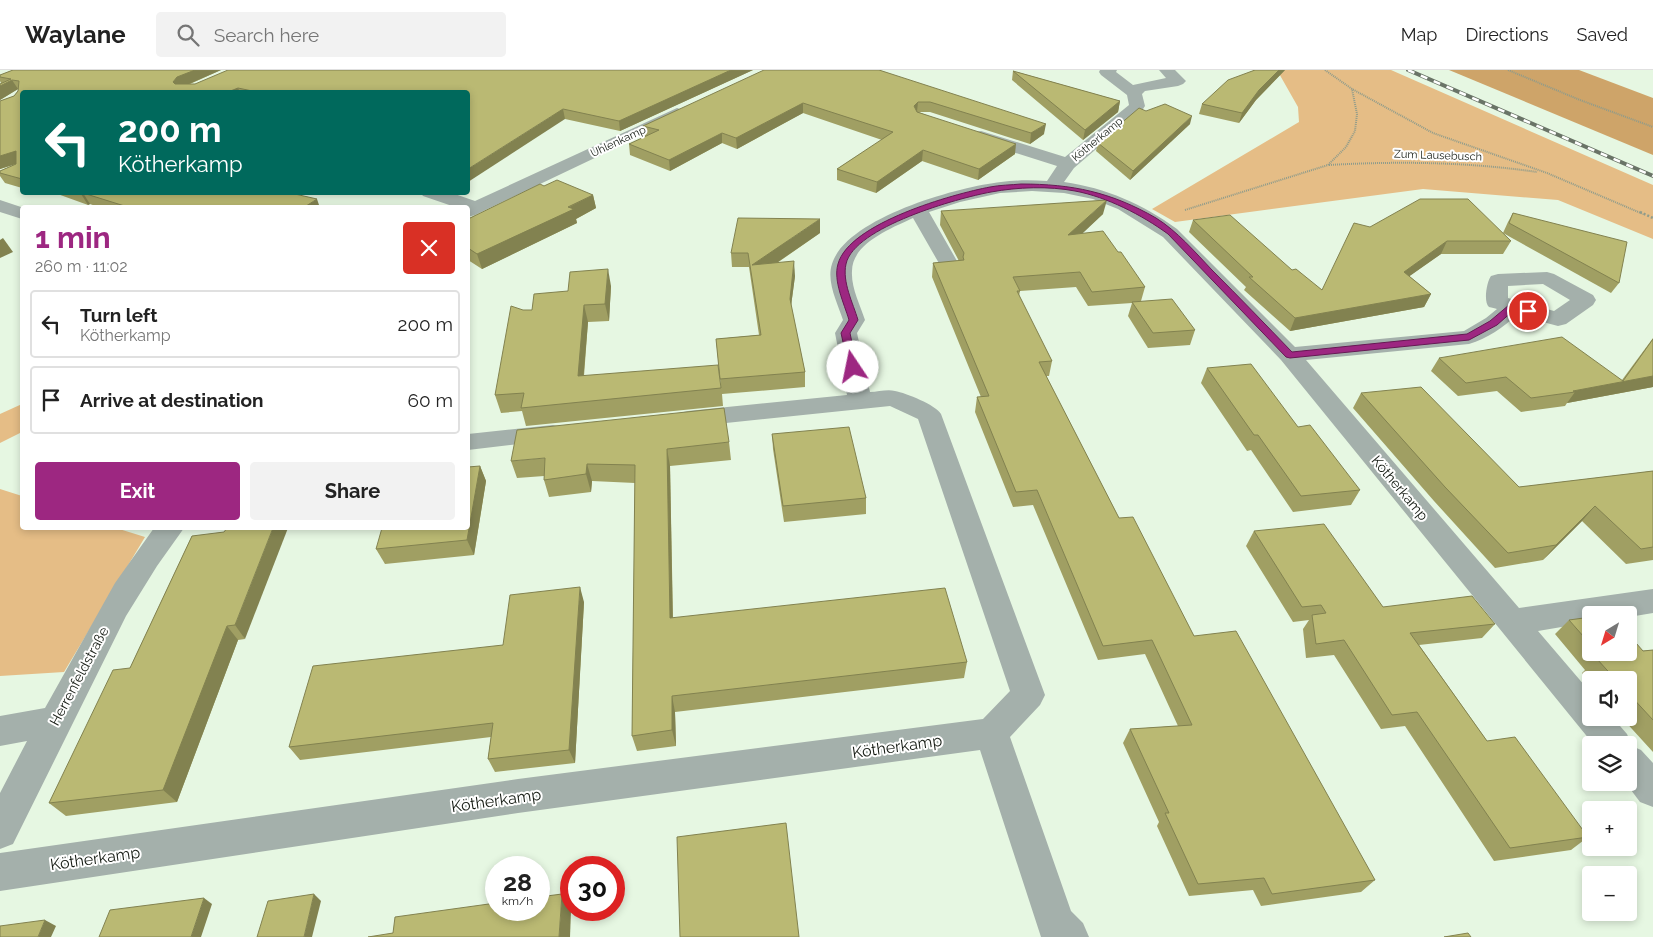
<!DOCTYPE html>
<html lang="en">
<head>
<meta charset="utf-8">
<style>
	:root { --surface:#fff; --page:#f2f2f2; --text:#222; --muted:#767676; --line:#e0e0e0; --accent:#9d2781 }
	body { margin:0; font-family:Raleway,sans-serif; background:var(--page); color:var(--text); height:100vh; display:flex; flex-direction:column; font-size:19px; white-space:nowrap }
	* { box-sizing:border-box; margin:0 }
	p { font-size:16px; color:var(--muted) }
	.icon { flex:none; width:28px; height:28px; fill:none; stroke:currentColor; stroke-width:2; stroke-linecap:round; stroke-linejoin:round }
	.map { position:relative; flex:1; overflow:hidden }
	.sheet { position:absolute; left:20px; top:135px; width:450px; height:325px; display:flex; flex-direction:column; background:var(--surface); border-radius:5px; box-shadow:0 2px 8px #0003 }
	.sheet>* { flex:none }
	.hud { position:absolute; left:20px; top:20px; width:450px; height:105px; border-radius:5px; box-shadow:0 2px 8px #0003; background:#00695c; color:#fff; overflow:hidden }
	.needle { width:32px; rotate:218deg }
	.controls { position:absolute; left:1582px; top:536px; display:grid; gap:10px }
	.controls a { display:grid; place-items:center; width:55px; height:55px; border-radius:5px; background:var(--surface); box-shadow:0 2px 8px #0003; font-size:25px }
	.speed { position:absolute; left:485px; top:786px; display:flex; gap:10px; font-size:25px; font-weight:700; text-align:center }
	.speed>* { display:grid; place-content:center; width:65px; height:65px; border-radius:50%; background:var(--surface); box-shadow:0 2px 8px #0003; line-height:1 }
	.speed small { font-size:12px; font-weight:400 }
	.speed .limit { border:8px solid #d22; background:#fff; color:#111 }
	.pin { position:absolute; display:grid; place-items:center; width:42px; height:42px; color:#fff; margin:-21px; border:2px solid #fff; border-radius:50%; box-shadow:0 1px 5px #0007 }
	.me { position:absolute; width:55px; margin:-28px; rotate:349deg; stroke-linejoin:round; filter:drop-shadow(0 0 4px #0008) }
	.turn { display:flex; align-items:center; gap:18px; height:105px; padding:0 15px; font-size:22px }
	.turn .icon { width:65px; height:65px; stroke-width:2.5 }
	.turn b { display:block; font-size:35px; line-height:42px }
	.round { display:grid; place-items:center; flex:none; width:52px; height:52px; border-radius:5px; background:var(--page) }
	.head { display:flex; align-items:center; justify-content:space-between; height:85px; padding:0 15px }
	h1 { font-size:30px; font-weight:700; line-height:38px; color:var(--accent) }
	.cta { display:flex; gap:10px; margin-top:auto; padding:10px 15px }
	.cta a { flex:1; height:58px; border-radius:5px; background:var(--accent); color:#fff; font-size:20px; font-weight:700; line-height:58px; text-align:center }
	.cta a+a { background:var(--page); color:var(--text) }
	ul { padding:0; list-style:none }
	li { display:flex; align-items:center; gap:15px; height:68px; margin:0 10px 8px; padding:0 5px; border:2px solid var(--line); border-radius:5px }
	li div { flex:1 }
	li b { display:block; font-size:19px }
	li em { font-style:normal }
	header { display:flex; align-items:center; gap:30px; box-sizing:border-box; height:70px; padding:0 25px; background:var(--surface); border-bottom:1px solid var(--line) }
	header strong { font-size:24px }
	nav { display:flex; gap:28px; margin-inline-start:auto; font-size:18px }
	.search { width:350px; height:45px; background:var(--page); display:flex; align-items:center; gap:12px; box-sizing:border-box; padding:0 18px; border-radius:5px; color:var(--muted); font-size:19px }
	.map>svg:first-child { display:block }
</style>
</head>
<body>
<header>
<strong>Waylane</strong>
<div class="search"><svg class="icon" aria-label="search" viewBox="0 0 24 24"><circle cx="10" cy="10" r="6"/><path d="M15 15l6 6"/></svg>Search here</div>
<nav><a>Map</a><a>Directions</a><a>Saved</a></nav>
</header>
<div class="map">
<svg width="1653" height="867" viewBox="0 0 1653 867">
	<rect width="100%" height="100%" fill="#e6f7e2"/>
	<g fill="#e5bd86">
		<polygon points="1277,0 1391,0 1653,115 1653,169 1558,130 1423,119 1175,152 1152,139 1299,52 1298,37"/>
		<polygon points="22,334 22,362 0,373 0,344"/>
		<polygon points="0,419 22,426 22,458 116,458 145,467 64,602 0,606"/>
	</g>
	<polygon fill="#cea469" points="1449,0 1579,0 1653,28 1653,85"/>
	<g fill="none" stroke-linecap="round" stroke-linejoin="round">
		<g stroke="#8e9b8b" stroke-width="2" stroke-dasharray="1 1" stroke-linecap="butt">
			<polyline points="1325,0 1352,19 1433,63 1547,103 1643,144"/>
			<polyline points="1508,0 1580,30 1653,57"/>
			<path d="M1329 95C1399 91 1468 92 1537 102"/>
			<polyline points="1185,140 1328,95 1346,77 1355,61 1357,44 1352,19"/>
		</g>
		<polyline stroke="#8e9b8b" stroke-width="2.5" stroke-dasharray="2 2" stroke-linecap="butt" points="1640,142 1653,148"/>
		<g fill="#a4b0ab" fill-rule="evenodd">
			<path d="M1100 0H1117L1116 2 1133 15 1166 8 1159 0H1175L1186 11 1183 14 1178 16 1145 21 1142 24 1145 36 1143 39 1074 98 1064 112C1106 118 1143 134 1177 159L1295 277 1464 261 1486 248 1497 239C1495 238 1492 238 1489 237 1483 232 1487 211 1491 206L1498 204 1547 202 1554 204 1593 225 1596 230 1593 235 1566 254 1558 256 1517 245C1503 257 1487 269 1469 274L1306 290 1519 538 1653 519V543L1629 547V545H1591V552L1538 561 1591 623V648H1613L1627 664 1632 676 1641 680 1653 693V737L1640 732 1625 712H1629V675H1594L1281 290 1163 167 1118 139 1093 129 1064 123 1032 121 1000 123 960 132 929 142 961 198 958 202 951 204 944 202 913 148C892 158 852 173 852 201 851 218 860 234 865 250L857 263 870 322C878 322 887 319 895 321 906 323 936 335 941 344L1045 625 1040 635 1010 667 1071 841 1083 853 1089 867H1041L980 680 518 743 0 821V783L518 709 983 649 1010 621 918 349 890 336 688 357 679 355 675 349 679 343 688 341 847 325 835 263 843 250C838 234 826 212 832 194 846 148 957 117 1001 112 1016 110 1031 110 1047 111L1057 96 975 70 973 66 975 62 981 61 1065 87 1129 35 1127 25 1101 5 1099 2ZM1543 214 1570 230 1554 241 1508 228V216Z"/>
			<polygon points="677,38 683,40 685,43 683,46 475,145 468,147 468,138 458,138 423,126 420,122 449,122 475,131"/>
			<polygon points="0,130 24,138 22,149 0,142"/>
			<polygon points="553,355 562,357 566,363 562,369 468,380 468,364"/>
			<polygon points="154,458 184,458 157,496 126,546 13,774 0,779 0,723 27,671 0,676 0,646 45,638 115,513"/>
		</g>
		<defs>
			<polyline id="rail" points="1408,0 1653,106"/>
		</defs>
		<use href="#rail" stroke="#6a7467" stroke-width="4"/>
		<use href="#rail" stroke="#fff" stroke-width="2.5" stroke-dasharray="7" stroke-linecap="butt"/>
	</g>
	<g fill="#a09f63">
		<polygon points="13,0 221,0 190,14 753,0 620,61 565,49 468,22 22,22 22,118 5,113 0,106 0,101 16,94 0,99 0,31 14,26 18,21 18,19 0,30 0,14 1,13 0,11 0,5"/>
		<polygon points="879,0 1044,64 1030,74 930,42 919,42 1015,84 978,110 922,91 876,123 837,110 837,99 882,70 803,43 737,79 722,73 670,101 630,85 629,74 645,67 643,56"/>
		<polygon points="1255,0 1285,0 1256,30 1239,53 1199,44 1202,34"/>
		<polygon points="1013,1 1120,31 1118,42 1083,70 1012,10"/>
		<polygon points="1146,41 1190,54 1130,110 1096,81 1098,73"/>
		<polygon points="544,116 593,125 596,138 576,149 577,153 482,199 468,190 468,149"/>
		<polygon points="52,122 286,122 320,138 101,138 90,134 88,135"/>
		<polygon points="941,141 1103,144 1082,163 1118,182 1145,217 1141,231 1195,260 1190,275 1148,278 1128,246 1132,233 1088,236 1076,217 1020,221 1019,226 1052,291 1049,306 1046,306 1119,448 1194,566 1375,810 1361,822 1261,836 1253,820 1189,826 1157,756 1159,752 1123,673 1130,659 1178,656 1145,584 1098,590 1033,435 1013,437 975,342 977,327 981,327 932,207 933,193 959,191 940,155"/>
		<polygon points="1513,143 1619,213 1611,223 1503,163 1508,152"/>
		<polygon points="1193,150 1292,200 1322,220 1370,157 1511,171 1503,184 1441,184 1409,206 1431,224 1424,237 1290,261 1244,220 1246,217 1189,162"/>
		<polygon points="820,163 777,193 795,206 791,236 805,302 805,317 722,324 723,336 526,356 522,341 501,343 495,325 523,240 532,240 568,221 611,216 609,251 588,252 584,306 721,317 716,269 759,265 749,197 732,197 731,183"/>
		<polygon points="1653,268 1653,317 1567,333 1565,336 1521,342 1497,321 1458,326 1431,301 1439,288 1622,310"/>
		<polygon points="1207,298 1298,357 1360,420 1351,435 1293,442 1251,380 1247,381 1201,313"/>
		<polygon points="1361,323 1519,417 1653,401 1653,490 1626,494 1582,451 1543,490 1495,498 1434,431 1353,338"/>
		<polygon points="772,364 866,428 866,444 784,452 773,379"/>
		<polygon points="729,372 731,390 670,396 673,548 967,592 964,608 675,642 676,676 637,681 632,666 635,413 592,411 591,422 549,427 544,410 544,406 517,408 511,391"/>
		<polygon points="480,396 486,411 474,485 385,494 376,479"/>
		<polygon points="1254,461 1383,537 1495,554 1482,568 1419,575 1487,671 1588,767 1571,780 1494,791 1405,656 1381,659 1334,585 1306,588 1303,559 1309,550 1293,552 1246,476"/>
		<polygon points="192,466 245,569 238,570 177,732 66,746 49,733 130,598"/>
		<polygon points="584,532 575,693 495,702 488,689 491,667 300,690 289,677 503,575"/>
		<polygon points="1591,547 1591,582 1629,582 1653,580 1653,682 1622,648 1629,648 1629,610 1591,610 1591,613 1582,603 1585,600 1555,564 1569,550"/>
	</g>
	<g fill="#828250">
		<polygon points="195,0 221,0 182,17 178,22 173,12 177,7"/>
		<polygon points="731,0 753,0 620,61 619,51"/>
		<polygon points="1279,0 1285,0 1256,30 1239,53 1242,43 1259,20"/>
		<polygon points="12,10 18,19 0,30 0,16"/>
		<polygon points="238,18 240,22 228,22"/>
		<polygon points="1120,31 1118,42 1083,70 1085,60"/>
		<polygon points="918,32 917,42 914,36"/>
		<polygon points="803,33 803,43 737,79 736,68"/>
		<polygon points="563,39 565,49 468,112 468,99"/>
		<polygon points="1192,46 1190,54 1130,110 1133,101"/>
		<polygon points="1046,54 1044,64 1030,74 1031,63"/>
		<polygon points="722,63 722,73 670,101 669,90"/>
		<polygon points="1016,74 1015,84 978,110 979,99"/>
		<polygon points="923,80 922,91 876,123 877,112"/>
		<polygon points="16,81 22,92 0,99 0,86"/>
		<polygon points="83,123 90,134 88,135 81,124"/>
		<polygon points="593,125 596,138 576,149 577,153 482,199 477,184"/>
		<polygon points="317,129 320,138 303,138"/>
		<polygon points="1107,130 1103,144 1065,180 1068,165"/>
		<polygon points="820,149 820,163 753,209 752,195"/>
		<polygon points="3,168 13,182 0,188 0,170"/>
		<polygon points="1447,171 1441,184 1397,215 1404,202"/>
		<polygon points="794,191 795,206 790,243 790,229"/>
		<polygon points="608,199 611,216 609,251 605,234"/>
		<polygon points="1431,224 1424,237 1290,261 1295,248"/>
		<polygon points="584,235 588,252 582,324 578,306"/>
		<polygon points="1653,306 1653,317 1567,333 1575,322 1573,321"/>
		<polygon points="667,379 670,396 673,565 670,548"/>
		<polygon points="587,394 592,411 591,422 586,404"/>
		<polygon points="480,396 486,411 474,485 467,470"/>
		<polygon points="1595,436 1582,451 1543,490 1556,475"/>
		<polygon points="273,458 288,458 245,569 235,555"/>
		<polygon points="580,517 584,532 575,693 569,680"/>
		<polygon points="227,556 238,570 177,732 163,720"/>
		<polygon points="672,626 675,642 676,676 672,660"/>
		<polygon points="314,824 321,831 312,867 304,867"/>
		<polygon points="562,824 571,841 570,867 559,867"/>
		<polygon points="204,828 212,834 201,867 191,867"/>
		<polygon points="45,850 56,856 51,867 38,867"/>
	</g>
	<g fill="#bab973" stroke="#828250">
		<polygon points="13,0 195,0 177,7 173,12 175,14 195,14 228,0 731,0 619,51 563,39 468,99 468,22 257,22 238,18 228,22 22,22 22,109 0,103 0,101 16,94 16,81 0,86 0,31 14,26 18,21 19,11 12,10 0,16 0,14 11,9 0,7 0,5"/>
		<polygon points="764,0 879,0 1046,54 1031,63 930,32 918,32 914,36 917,42 1016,74 979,99 923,80 877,112 837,99 893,62 803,33 736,68 722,63 669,90 629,74 659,60 643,56"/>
		<polygon points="1255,0 1279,0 1259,20 1242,43 1202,34 1228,10"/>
		<polygon points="1013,1 1120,31 1085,60"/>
		<polygon points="1165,34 1192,46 1133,101 1098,73 1139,38 1146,41"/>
		<polygon points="557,110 593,125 568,137 574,139 477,184 468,178 468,149 540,114 544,116"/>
		<polygon points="76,122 286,122 317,129 303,138 131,138 83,123 81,124"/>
		<polygon points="1420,129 1468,129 1511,171 1447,171 1404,202 1431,224 1295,248 1249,207 1253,207 1193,150 1230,145 1292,200 1296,199 1322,220 1354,153 1370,157"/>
		<polygon points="1107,130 1068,165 1103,161 1118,182 1121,182 1145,217 1092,222 1080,202 1013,207 1020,221 1017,221 1052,291 1039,292 1119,448 1133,447 1194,566 1236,561 1375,810 1272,824 1264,808 1198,814 1165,743 1169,743 1130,659 1192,655 1152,570 1103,576 1037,420 1016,422 977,327 989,326 933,193 964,190 963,187 964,183 941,141"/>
		<polygon points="1513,143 1627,172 1619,213 1509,153"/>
		<polygon points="738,148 820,149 752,195 794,191 790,229 805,302 720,309 716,269 761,265 748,183 731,183"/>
		<polygon points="608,199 605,234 584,235 578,306 718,295 721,318 521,338 524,323 495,325 511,236 523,240 532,240 534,224 568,221 570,202"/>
		<polygon points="1172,229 1195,260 1153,263 1132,232"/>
		<polygon points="1562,267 1623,311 1653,269 1653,306 1573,321 1575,322 1531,328 1506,307 1466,313 1439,288"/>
		<polygon points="1251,294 1298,357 1310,355 1360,420 1301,426 1258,365 1254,365 1207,298"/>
		<polygon points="1421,317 1519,417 1653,401 1653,477 1641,479 1595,436 1556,475 1508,483 1445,417 1361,323"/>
		<polygon points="724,338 729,372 667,379 670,548 945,518 967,592 672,626 672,660 632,666 635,395 587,394 586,404 544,410 545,388 511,391 517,360"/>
		<polygon points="849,357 866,428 783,436 772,364"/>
		<polygon points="480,396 467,470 376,479 382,458 468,458 468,397"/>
		<polygon points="1324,454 1383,537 1472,526 1495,554 1410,563 1487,671 1515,667 1588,767 1510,778 1417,642 1392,645 1344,570 1316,574 1312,545 1326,543 1321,535 1302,537 1254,461"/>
		<polygon points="227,458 273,458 235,555 227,556 163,720 49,733 113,600 130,598 192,466 224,462"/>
		<polygon points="580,517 569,680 488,689 493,653 289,677 313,596 503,575 510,525"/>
		<polygon points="1591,547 1591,575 1569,550"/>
		<polygon points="1629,565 1643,581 1653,580 1653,650 1629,624 1629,610 1616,610 1597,589 1602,588 1597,582 1629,582"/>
		<polygon points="786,753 799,867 680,867 677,767"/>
		<polygon points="314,824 304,867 257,867 268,831"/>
		<polygon points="562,824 559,867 368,867 393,863 395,847 496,833 496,840 539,840 539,827"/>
		<polygon points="204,828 191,867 99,867 110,840"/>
		<polygon points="45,850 38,867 0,867 0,856"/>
		<polygon points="1468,863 1471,867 1444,867"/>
	</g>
	<path fill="#9d2781" stroke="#661954" d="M1021 114C1072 114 1111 122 1156 148 1177 161 1195 182 1212 200 1239 227 1265 254 1292 282L1467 264 1490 251 1509 235H1516L1532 241 1528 243 1514 240 1497 255 1469 270 1290 288 1286 287 1168 164C1142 145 1107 127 1075 121 1049 116 1018 117 991 122 958 128 854 157 846 194 842 212 853 233 858 250L850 263 857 297 856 299H849L841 263 849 250C844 233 833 211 838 194 849 153 953 124 990 117 1000 115 1011 115 1021 114Z"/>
	<g text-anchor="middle" stroke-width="4" stroke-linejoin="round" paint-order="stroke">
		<g font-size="11" fill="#151b13" stroke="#fff">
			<text transform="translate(1097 69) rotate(-40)" y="4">Kötherkamp</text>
			<text transform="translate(618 71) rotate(-25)" y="4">Uhlenkamp</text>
			<text transform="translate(1438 85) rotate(2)" y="4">Zum Lausebusch</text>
		</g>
		<g font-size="14" fill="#151b13" stroke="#fff">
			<text transform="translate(1400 418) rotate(50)" y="5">Kötherkamp</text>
			<text transform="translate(79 606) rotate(-62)" y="5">Herrenfeldstraße</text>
		</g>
		<g font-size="16" fill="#151b13" stroke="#fff">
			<text transform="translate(897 676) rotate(-8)" y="6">Kötherkamp</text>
			<text transform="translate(496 730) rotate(-8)" y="6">Kötherkamp</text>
			<text transform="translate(95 788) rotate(-8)" y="6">Kötherkamp</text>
		</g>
	</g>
</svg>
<div class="controls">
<a><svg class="needle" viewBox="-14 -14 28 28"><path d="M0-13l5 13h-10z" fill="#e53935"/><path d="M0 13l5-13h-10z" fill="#767676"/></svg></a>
<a><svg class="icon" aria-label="sound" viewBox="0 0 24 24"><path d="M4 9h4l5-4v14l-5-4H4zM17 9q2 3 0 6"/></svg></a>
<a><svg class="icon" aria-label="layers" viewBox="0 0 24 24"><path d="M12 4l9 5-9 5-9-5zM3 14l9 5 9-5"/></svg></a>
<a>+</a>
<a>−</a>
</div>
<div class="speed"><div>28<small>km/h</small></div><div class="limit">30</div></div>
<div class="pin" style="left:1528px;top:241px;background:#d93025"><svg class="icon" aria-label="arrive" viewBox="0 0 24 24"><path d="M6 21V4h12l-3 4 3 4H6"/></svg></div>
<svg class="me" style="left:853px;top:297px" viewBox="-20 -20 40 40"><circle r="19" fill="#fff"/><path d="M0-13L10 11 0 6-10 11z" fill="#9d2781"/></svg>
<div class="hud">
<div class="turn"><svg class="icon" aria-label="left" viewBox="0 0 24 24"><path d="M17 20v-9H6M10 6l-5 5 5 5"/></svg><div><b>200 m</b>Kötherkamp</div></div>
</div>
<section class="sheet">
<div class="head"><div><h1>1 min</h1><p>260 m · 11:02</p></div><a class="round" style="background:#d93025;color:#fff"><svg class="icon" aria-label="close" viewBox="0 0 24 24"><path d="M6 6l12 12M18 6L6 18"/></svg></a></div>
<ul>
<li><svg class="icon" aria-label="left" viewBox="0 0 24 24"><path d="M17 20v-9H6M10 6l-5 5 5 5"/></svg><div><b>Turn left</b><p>Kötherkamp</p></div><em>200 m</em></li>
<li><svg class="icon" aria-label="arrive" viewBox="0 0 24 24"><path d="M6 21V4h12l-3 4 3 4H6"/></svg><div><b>Arrive at destination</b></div><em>60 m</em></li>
</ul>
<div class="cta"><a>Exit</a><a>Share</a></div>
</section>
</div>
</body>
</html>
